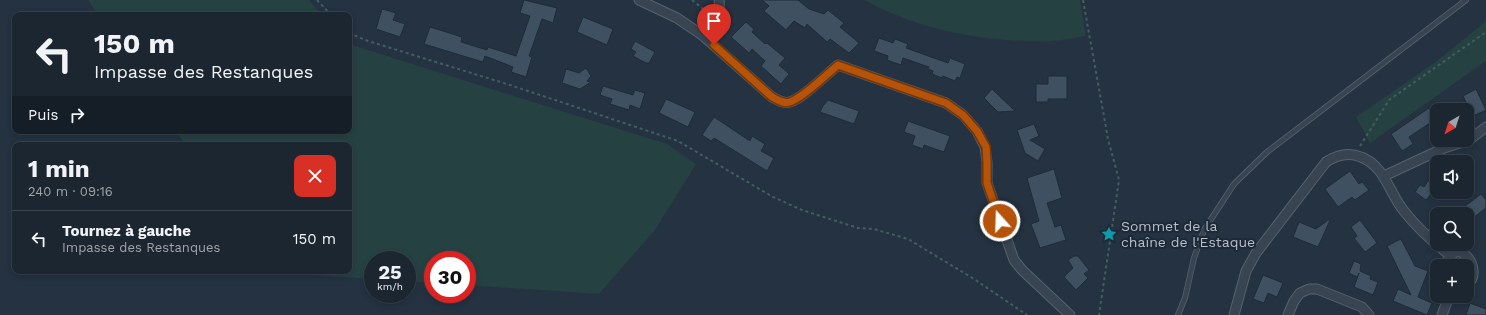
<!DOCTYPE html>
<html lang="fr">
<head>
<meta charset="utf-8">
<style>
	:root { --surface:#1b2631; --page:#242e39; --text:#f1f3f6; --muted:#a0a5ab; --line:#39434d }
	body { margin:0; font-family:"Work Sans",sans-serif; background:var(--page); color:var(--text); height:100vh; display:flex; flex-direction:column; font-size:15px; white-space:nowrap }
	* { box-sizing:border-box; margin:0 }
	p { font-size:13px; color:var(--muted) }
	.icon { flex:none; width:22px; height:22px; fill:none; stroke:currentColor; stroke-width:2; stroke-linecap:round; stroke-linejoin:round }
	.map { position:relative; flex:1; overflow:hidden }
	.panel { position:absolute; left:12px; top:142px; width:340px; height:132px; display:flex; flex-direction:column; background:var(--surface); border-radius:8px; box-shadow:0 2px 6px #0003,0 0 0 1px var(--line) }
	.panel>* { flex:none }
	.guide { position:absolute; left:12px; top:12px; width:340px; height:122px; border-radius:8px; box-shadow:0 2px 6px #0003,0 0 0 1px var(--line); background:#1b2631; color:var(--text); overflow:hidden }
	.needle { width:26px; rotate:219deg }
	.controls { position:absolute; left:1430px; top:103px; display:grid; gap:8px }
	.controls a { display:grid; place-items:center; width:44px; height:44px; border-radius:8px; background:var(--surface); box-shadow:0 2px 6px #0003,0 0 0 1px var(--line); font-size:20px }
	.speed { position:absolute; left:364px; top:251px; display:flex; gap:8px; font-size:20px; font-weight:700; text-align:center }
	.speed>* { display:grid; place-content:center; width:52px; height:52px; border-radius:50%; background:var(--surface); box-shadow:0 2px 6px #0003,0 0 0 1px var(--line); line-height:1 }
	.speed small { font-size:10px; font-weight:400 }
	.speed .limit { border:6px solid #d22; background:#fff; color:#111 }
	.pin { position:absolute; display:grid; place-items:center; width:34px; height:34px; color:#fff; margin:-41px -17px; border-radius:50% 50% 50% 0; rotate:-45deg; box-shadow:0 0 4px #0007 }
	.pin .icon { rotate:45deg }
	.me { position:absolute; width:44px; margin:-22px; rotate:340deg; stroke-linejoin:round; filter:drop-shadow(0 0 3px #0008) }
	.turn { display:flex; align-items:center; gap:14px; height:84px; padding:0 16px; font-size:18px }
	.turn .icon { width:52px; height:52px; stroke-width:2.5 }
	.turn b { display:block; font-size:28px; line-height:34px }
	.then { display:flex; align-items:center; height:38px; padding:0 16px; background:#0003; gap:8px; font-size:15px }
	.round { display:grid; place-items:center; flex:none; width:42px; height:42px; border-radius:8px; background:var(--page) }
	.overview { display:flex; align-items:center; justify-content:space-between; height:68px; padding:0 16px }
	h1 { font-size:24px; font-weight:700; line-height:30px }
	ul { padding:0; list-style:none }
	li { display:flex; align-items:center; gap:12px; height:56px; padding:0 16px; border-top:1px solid var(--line) }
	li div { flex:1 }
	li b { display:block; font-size:15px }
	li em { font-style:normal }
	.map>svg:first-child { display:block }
</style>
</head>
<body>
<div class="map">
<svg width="1486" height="315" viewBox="0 0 1486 315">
	<rect width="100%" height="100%" fill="#243241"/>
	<g fill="#264142">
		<polygon points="88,0 309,0 322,15 98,15"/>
		<path d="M864 0H1080L1086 36C1075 38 1064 40 1053 41 988 43 921 31 864 0Z"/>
		<polygon points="1486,21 1486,61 1370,143 1356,117 1437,61"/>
		<polygon points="349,44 667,144 696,164 655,230 599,294 467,285 467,260 433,260 433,283 407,281 407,260 373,260 373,279 270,272 269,271 349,271 349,145 185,145 176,131 349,131"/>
	</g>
	<g fill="#3f5160" stroke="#1f2b38">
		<polygon points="524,0 557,8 553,23 542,19 529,56 532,57 526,77 511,72 513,67 485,56 483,62 424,44 430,27 462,37 461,42 487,50 488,47 516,56 530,16 520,13"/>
		<polygon points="762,0 798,0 809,9 824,14 828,10 844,23 840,27 859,43 849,53 830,39 827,42 807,24 805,28 794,21 786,30 764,11 769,6"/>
		<polygon points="382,9 396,13 393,20 405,24 400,37 376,29"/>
		<polygon points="583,17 613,29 607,45 577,32"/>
		<polygon points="746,22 754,29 752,32 765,44 767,43 785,58 779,65 789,74 781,84 761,66 765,61 752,49 749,53 731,37"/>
		<polygon points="879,38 893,43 895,39 908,44 906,48 948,63 950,58 965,64 960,78 957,77 955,81 943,76 942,78 932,74 933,71 928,69 929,67 903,58 901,65 887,60 888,56 874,51"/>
		<polygon points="635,41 655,52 649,63 646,63 633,56 636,52 631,49"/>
		<polygon points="586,68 591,76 587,81 591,82 580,89 562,83 566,69 579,73"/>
		<polygon points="1048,76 1067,76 1067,99 1048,99 1048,102 1036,102 1036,84 1048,84"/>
		<polygon points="603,86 633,95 635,90 645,93 640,109 630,105 629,110 610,104 612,99 600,95"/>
		<polygon points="992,89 1015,111 998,112 984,98"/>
		<polygon points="1476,89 1486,110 1471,117 1464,103 1466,102 1463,96"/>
		<polygon points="666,99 695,112 688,127 659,113"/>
		<polygon points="828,100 859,111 854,124 820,112 823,106"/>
		<polygon points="1429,108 1436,119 1409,137 1413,144 1402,151 1391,134"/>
		<polygon points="714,117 750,141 752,136 765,144 761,151 774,158 767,171 714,138 711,141 702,135"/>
		<polygon points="908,121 950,136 944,152 924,145 923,149 912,145 915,136 904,132"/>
		<polygon points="1034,124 1039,136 1030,140 1045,149 1038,161 1025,153 1017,130"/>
		<polygon points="1437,168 1437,196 1432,193 1426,200 1415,192 1420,185 1424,187"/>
		<polygon points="1054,169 1062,198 1047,203 1055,227 1061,225 1066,240 1040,248 1031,224 1039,221 1027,178"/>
		<polygon points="1350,171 1359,184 1362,182 1369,190 1355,200 1352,197 1338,207 1325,189"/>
		<polygon points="1481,194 1486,200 1486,208 1469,221 1467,218 1467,214 1463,214 1460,210"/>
		<polygon points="1331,218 1318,247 1293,237 1299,222 1316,229"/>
		<polygon points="1360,220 1377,243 1365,252 1354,238 1357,236 1351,227"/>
		<polygon points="1401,239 1415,266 1428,271 1418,297 1432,303 1427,315 1393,301 1398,289 1411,295 1387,246"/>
		<polygon points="1074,256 1078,256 1089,270 1084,274 1088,278 1076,290 1064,277 1073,268 1068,260"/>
		<polygon points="1354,261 1361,264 1360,271 1371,276 1370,279 1378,282 1373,295 1354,287 1359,273 1357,277 1349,273"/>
		<polygon points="1263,275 1283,283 1277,297 1268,293 1264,303 1253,299"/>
		<polygon points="1470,303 1486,309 1486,315 1466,315"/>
	</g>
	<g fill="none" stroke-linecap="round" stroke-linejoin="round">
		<defs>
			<polyline id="service" points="1178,315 1185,298 1194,258 1204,230 1234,184 1267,152 1466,0"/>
			<g id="minor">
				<path d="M639 0 677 18 702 35 772 97C778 100 784 104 790 102 803 98 827 74 838 65L946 103 963 115 977 131 985 147 987 162V183L1014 260 1022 270 1070 315"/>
				<path d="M702 35C711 24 721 15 719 0"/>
				<polyline points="1384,176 1444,148 1469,140 1486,127"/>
				<path d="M1446 266C1456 230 1486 272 1467 284"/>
				<path d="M1234 315 1246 271 1256 253 1326 162C1337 155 1349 152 1361 157 1385 166 1389 193 1404 211 1417 228 1434 243 1451 256"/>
				<polyline points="1288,315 1294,301 1300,293 1309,289 1317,289 1362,307 1369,315"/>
				<polyline points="1442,315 1449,296"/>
			</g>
		</defs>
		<use href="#service" stroke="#56626e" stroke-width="6"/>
		<use href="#minor" stroke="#56626e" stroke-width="11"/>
		<g stroke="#445e5f" stroke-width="2" stroke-dasharray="3 3" stroke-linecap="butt">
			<polyline points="317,0 331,15"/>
			<polyline points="692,0 707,12"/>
			<polyline points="1083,0 1108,139 1119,180 1099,315"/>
			<polyline points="349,33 368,41 510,85 678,141 773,197 802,210 858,228 874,229 908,239 974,279 1027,315"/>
			<polyline points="1360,146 1389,100 1486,32"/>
		</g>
		<use href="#service" stroke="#384451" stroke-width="4.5"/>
		<use href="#minor" stroke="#384451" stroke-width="9"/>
	</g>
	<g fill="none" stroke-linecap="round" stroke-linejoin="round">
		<defs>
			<path id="route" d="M714 45 772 97C778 100 784 104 790 102 803 98 827 74 838 65L946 103 963 115 977 131 986 147 987 162V183L1000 221"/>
		</defs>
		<use href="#route" stroke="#753606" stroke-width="10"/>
		<use href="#route" stroke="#b45309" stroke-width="7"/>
	</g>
	<defs>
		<symbol id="sight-bare" viewBox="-9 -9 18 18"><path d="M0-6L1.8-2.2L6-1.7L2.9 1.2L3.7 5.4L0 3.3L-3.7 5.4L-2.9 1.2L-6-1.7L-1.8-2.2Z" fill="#0f9aa8" stroke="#1d2936" stroke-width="2.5" paint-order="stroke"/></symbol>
	</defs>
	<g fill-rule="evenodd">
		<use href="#sight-bare" x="1098" y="223" width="22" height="22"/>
	</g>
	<g text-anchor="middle" stroke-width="4" stroke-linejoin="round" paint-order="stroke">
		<g font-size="14" fill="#b5bfcb" stroke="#1d2936" text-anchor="start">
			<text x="1121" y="231">Sommet de la<tspan x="1121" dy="16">chaîne de l'Estaque</tspan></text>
		</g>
	</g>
</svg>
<div class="controls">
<a><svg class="needle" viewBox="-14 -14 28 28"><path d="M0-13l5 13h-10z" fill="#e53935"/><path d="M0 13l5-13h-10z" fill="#a0a5ab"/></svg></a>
<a><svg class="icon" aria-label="sound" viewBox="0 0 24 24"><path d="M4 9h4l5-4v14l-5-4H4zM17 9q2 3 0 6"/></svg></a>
<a><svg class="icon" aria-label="search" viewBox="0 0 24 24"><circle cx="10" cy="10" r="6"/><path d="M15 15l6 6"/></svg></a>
<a>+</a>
</div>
<div class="speed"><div>25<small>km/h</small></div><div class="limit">30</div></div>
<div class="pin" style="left:714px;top:45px;background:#d93025"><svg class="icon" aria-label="arrive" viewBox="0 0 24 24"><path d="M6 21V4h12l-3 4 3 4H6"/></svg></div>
<svg class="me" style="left:1000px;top:221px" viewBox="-20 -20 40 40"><circle r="17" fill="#b45309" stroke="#fff" stroke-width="3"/><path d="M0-11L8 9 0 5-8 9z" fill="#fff"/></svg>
<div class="guide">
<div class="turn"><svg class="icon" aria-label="left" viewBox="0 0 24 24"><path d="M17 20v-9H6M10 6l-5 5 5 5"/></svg><div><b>150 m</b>Impasse des Restanques</div></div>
<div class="then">Puis<svg class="icon" aria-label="right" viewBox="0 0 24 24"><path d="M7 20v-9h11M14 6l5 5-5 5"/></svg></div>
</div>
<section class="panel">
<div class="overview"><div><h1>1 min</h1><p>240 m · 09:16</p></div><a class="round" style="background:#d93025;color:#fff"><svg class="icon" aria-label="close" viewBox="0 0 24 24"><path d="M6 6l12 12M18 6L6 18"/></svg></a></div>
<ul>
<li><svg class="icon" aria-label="left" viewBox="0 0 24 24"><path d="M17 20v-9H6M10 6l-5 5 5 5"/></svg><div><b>Tournez à gauche</b><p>Impasse des Restanques</p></div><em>150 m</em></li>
</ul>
</section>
</div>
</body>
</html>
